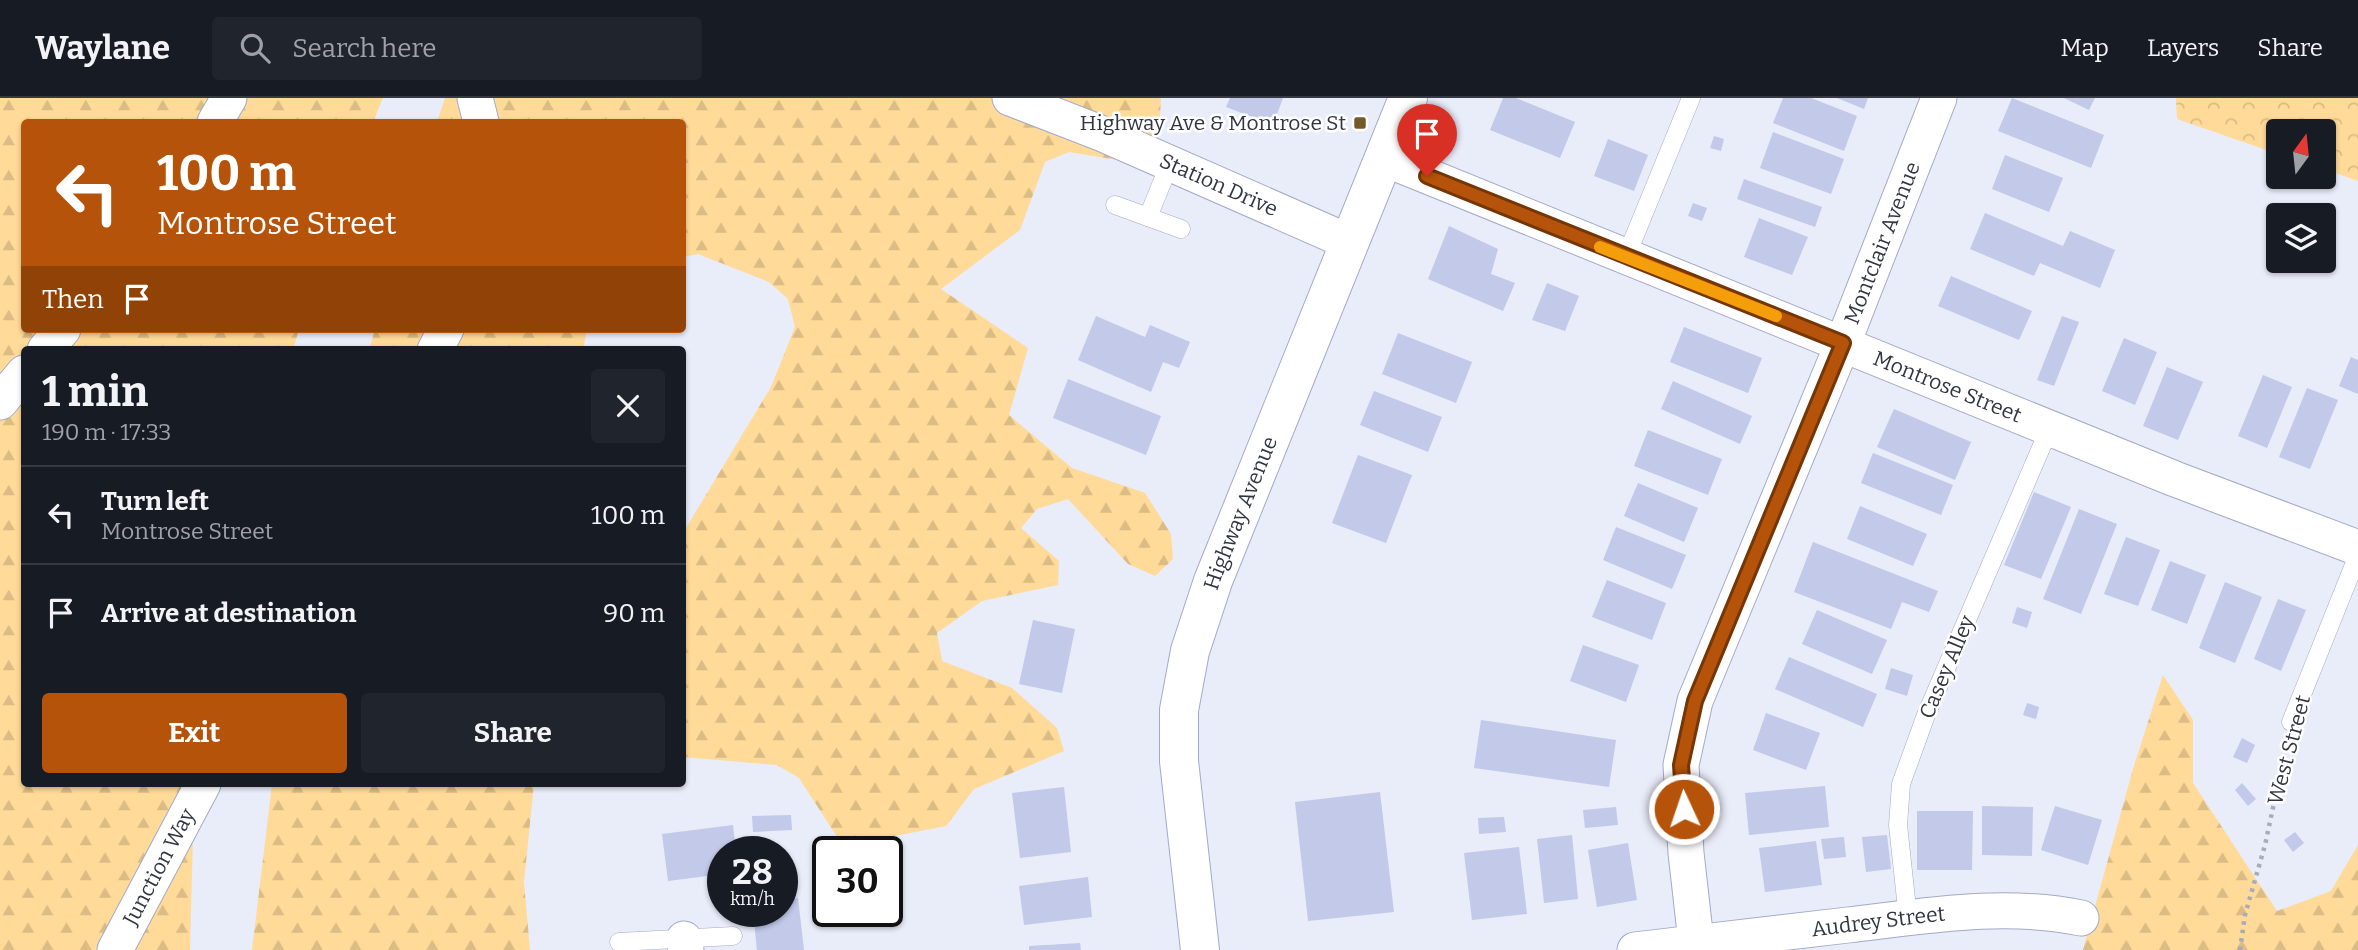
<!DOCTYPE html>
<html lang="en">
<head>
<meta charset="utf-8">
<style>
	:root { --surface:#171b24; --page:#20242c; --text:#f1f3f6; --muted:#9ea1a6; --line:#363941; --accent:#b45309 }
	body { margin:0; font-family:Bitter,serif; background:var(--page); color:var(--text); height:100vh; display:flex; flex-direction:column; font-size:26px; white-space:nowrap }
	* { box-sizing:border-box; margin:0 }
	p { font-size:23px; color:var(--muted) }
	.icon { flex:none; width:38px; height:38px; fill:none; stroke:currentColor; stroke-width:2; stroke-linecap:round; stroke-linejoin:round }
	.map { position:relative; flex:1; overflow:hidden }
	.drawer { position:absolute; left:21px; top:248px; width:665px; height:441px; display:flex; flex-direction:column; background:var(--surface); border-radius:7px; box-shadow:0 2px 5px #0004 }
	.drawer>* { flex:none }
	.guide { position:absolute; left:21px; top:21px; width:665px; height:214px; border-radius:7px; box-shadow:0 2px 5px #0004; background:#b45309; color:#fff; overflow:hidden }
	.needle { width:46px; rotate:15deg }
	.fabs { position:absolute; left:2266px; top:21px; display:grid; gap:14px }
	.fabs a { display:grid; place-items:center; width:70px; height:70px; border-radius:7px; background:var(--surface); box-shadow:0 2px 5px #0004; font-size:35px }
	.speed { position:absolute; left:707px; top:738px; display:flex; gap:14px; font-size:35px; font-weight:700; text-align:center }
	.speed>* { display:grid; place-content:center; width:91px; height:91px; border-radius:50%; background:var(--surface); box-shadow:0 2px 5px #0004; line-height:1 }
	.speed small { font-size:18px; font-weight:400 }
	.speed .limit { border:4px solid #111; border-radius:10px; background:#fff; color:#111 }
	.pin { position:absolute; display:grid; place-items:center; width:60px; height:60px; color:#fff; margin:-72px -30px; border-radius:50% 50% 50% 0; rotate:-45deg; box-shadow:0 0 7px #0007 }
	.pin .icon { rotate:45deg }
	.me { position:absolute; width:77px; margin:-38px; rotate:357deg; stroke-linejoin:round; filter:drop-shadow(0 0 5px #0008) }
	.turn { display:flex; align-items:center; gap:24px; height:147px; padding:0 21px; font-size:32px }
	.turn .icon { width:91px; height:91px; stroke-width:2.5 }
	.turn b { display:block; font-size:49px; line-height:60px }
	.then { display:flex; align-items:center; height:66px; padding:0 21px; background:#0003; gap:14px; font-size:26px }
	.round { display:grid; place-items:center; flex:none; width:74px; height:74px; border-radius:7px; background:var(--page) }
	.summary { display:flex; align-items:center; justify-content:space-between; height:119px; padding:0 21px }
	h1 { font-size:42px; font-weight:700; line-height:52px }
	.cta { display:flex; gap:14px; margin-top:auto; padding:14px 21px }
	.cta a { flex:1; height:80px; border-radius:7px; background:var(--accent); color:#fff; font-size:28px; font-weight:700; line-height:80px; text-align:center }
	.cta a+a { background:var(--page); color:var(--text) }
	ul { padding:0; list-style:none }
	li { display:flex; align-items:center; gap:21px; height:98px; padding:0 21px; border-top:2px solid var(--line) }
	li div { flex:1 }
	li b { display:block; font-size:26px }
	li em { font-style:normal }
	header { display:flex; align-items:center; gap:42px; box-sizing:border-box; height:98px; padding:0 35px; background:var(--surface); border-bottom:2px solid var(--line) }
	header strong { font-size:33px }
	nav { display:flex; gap:38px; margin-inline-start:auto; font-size:24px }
	.search { width:490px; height:63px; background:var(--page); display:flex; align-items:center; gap:18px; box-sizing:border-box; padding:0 24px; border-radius:7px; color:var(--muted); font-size:26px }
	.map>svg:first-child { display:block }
</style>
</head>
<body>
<header>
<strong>Waylane</strong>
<div class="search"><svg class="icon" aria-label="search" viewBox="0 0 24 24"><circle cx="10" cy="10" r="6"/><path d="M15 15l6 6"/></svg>Search here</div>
<nav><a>Map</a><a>Layers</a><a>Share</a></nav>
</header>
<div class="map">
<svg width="2358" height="852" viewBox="0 0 2358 852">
	<defs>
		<pattern id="forest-firs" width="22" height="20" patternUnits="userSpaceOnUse" patternTransform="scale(1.75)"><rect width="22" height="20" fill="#ffda98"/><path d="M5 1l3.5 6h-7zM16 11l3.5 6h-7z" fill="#dbbc84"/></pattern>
		<pattern id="park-crowns" width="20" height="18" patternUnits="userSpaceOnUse" patternTransform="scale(1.75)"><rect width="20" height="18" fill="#ffda98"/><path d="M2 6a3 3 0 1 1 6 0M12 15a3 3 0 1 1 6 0" fill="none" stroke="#dbbc84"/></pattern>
	</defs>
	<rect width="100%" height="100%" fill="#e9ecf9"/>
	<g fill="url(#forest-firs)">
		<polygon points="0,0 383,0 373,24 24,24 24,231 299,231 293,252 24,252 24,686 203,686 193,734 190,852 0,852"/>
		<polygon points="445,0 1161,0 1158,54 1135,65 1069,54 1045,64 1020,132 941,191 1028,250 1009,317 1072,370 1145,395 1171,436 1173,461 1155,478 1128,466 1068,401 1037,411 1021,430 1059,463 1058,487 982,503 937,535 942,563 1012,590 1057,630 1064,653 974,691 946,728 843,748 799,680 777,667 683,659 683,435 771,289 795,229 788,201 769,184 698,156 683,159 682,24 437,24"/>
		<polygon points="375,231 587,231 583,252 369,252"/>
		<polygon points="2163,577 2193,622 2193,685 2277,813 2331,793 2358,747 2358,852 2083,852 2133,671"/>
		<polygon points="272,686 534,686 524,784 530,852 252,852"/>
	</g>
	<polygon fill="url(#park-crowns)" points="2176,0 2358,0 2358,83 2324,71 2324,33 2278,33 2278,56 2177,21"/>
	<g fill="#c2c9e9">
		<polygon points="1230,0 1283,0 1273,27 1226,9"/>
		<polygon points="1503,0 1516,0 1575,24 1560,60 1490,32"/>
		<polygon points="1783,0 1811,0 1857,18 1844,53 1773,25"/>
		<polygon points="1837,0 1868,0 1864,11"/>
		<polygon points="2012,0 2104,37 2091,70 1998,33"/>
		<polygon points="2064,0 2095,0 2089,12"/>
		<polygon points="1773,34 1844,61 1831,96 1760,70"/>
		<polygon points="1714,38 1724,41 1721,53 1710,50"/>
		<polygon points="1608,41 1648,57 1634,93 1594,78"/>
		<polygon points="2005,57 2063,80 2049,114 1992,91"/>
		<polygon points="1744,81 1822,109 1815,129 1737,101"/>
		<polygon points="1693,105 1707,110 1702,123 1688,118"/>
		<polygon points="1985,115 2063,148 2070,133 2115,152 2100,190 2040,165 2034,178 1970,151"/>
		<polygon points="1759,120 1808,139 1792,177 1744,159"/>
		<polygon points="1449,128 1498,151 1491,176 1515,185 1503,213 1428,181"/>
		<polygon points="1951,178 2032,213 2019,242 1938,208"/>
		<polygon points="1547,185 1579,198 1565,233 1532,222"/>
		<polygon points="1096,218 1145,239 1150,227 1190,244 1179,270 1163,264 1151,294 1078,262"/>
		<polygon points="2062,218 2079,224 2054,288 2037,282"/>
		<polygon points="1684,229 1762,260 1748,295 1670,264"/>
		<polygon points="1398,235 1472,264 1456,305 1382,276"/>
		<polygon points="2124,240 2157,254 2135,307 2102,293"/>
		<polygon points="2351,259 2358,262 2358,296 2339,288"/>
		<polygon points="2167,269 2203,284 2178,342 2143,328"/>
		<polygon points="2263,277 2292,289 2267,350 2238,338"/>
		<polygon points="1068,281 1161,318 1146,357 1053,320"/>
		<polygon points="1673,283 1752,318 1740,346 1661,311"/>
		<polygon points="2307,290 2338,302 2310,371 2279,359"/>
		<polygon points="1374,293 1442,319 1428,354 1360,327"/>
		<polygon points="1894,311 1971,344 1955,382 1877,349"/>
		<polygon points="1648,332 1722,361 1708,397 1634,368"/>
		<polygon points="1873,355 1953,387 1941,417 1861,385"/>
		<polygon points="1358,357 1412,377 1386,445 1332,425"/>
		<polygon points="1638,385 1698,410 1684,444 1624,418"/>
		<polygon points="2034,394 2071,409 2041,481 2004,467"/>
		<polygon points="1860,408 1927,436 1913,468 1847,441"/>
		<polygon points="2079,411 2117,426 2081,516 2043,501"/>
		<polygon points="1616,429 1686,457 1672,491 1603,462"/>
		<polygon points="2126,439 2160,452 2138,508 2104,496"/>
		<polygon points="1813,444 1938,493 1929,514 1902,504 1891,531 1794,494"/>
		<polygon points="2170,463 2206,477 2187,526 2151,512"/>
		<polygon points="1607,482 1666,505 1652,542 1592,519"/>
		<polygon points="2225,484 2262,499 2235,565 2199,550"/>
		<polygon points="2278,501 2306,512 2281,573 2254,561"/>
		<polygon points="2017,509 2032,514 2027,530 2012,525"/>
		<polygon points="1817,512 1887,542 1872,576 1802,546"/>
		<polygon points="1033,522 1075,531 1062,595 1019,586"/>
		<polygon points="1583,547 1639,567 1626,604 1570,583"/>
		<polygon points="1789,559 1877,596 1863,629 1775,591"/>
		<polygon points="1891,570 1913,577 1907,598 1885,591"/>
		<polygon points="2027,605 2039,609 2036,621 2023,617"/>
		<polygon points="1766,615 1820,635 1806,672 1753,652"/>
		<polygon points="1481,622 1616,642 1609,689 1474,670"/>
		<polygon points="2242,640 2255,647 2247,665 2233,659"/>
		<polygon points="2242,685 2256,701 2248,708 2235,692"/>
		<polygon points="1825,688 1829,729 1749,737 1745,695"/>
		<polygon points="1064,689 1071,754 1020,760 1012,695"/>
		<polygon points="1380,694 1394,814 1308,823 1295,704"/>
		<polygon points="1982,708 2033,709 2032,758 1982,757"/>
		<polygon points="2055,708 2102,722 2088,767 2041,752"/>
		<polygon points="1616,709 1618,727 1585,730 1583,712"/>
		<polygon points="1917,713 1973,713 1972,772 1917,772"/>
		<polygon points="791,717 792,732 753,734 752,718"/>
		<polygon points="1504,719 1506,734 1479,736 1478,720"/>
		<polygon points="733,727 736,754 723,754 723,776 668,783 662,736"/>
		<polygon points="2295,734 2304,745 2293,754 2284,742"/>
		<polygon points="1572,737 1578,801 1544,805 1537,741"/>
		<polygon points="1887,737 1891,771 1866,774 1862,739"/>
		<polygon points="1844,739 1846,759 1824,761 1821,741"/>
		<polygon points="1816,743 1822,787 1765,794 1759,750"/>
		<polygon points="1628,745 1637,802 1597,809 1588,752"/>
		<polygon points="1519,749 1527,816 1472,822 1464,755"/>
		<polygon points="1088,779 1092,819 1024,827 1019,788"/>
		<polygon points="798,800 804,852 757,852 753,814 782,814 782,802"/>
		<polygon points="1080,845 1081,852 1029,852 1029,848"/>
	</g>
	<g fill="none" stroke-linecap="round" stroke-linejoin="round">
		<defs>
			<g id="service">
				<polyline points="1170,65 1148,119 1181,131"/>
				<polyline points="1115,107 1148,119"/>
				<polyline points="1626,159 1691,0"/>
				<polyline points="2291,624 2358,457"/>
				<polyline points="1908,820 1898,727 1901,686 1926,617 2050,329"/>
				<polyline points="619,844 733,838"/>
			</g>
			<g id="minor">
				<polyline points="475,0 481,24"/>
				<path id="s1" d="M1010 0 1103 36 1349 144"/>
				<polyline points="215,24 229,0"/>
				<path id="s2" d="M1383 60 2175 381 2358 450"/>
				<polyline points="45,252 63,231"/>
				<polyline points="435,252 446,231"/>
				<polyline points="0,304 24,275"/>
				<polyline points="684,841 686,852"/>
				<path id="s3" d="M115 852 203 686"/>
				<path id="s4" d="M1635 852C1706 844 1777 836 1848 827 1925 818 2004 804 2081 820"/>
				<path id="s5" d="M1697 852 1686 755 1681 667 1695 603 1843 245 1939 0"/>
			</g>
			<g id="secondary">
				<path id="s6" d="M1200 852 1179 663V612L1190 553 1213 483 1408 0"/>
			</g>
		</defs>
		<use href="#service" stroke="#a3aac9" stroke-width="19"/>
		<use href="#minor" stroke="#a3aac9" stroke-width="37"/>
		<use href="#secondary" stroke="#a3aac9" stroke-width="40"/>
		<polyline stroke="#a8abb8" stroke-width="4.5" stroke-dasharray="3.5 5" stroke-linecap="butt" points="2240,852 2245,817 2265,747 2286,649"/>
		<use href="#service" stroke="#fff" stroke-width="18"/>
		<use href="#minor" stroke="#fff" stroke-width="35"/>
		<use href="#secondary" stroke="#fff" stroke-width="38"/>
	</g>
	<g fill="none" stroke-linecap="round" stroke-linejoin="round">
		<defs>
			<polyline id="route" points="1427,78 1843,245 1695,603 1681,667 1684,711"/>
		</defs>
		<use href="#route" stroke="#753606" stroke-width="18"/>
		<use href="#route" stroke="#b45309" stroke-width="12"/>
		<polyline stroke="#f59e0b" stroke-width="12" points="1600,149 1776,218"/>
	</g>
	<rect fill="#735a2b" stroke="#fff" stroke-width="2.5" x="1353" y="18" width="14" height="14" rx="3.5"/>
	<g text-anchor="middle" stroke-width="5" stroke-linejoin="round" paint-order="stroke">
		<g font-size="21" fill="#323541" stroke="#fff" text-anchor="end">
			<text x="1346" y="32">Highway Ave &amp; Montrose St</text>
		</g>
		<g font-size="21" fill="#323541" stroke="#fff">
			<text dy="7" stroke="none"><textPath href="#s1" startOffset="226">Station Drive</textPath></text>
			<text dy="7" stroke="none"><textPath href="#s5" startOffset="746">Montclair Avenue</textPath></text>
			<text dy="7" stroke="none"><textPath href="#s2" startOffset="609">Montrose Street</textPath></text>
			<text dy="7" stroke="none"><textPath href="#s6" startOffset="448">Highway Avenue</textPath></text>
			<text transform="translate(1947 569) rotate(-67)" y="7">Casey Alley</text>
			<text transform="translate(2289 652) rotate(-75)" y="7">West Street</text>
			<text dy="7" stroke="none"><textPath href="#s3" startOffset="94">Junction Way</textPath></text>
			<text dy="7" stroke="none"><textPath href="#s4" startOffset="245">Audrey Street</textPath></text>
		</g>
	</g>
</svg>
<div class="fabs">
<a><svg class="needle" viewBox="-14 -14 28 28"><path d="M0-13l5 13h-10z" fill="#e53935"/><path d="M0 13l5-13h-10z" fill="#9ea1a6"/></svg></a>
<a><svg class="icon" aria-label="layers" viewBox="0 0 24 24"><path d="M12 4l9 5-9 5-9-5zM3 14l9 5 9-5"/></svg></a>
</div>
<div class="speed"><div>28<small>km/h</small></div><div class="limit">30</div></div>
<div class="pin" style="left:1427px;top:78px;background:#d93025"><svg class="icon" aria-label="arrive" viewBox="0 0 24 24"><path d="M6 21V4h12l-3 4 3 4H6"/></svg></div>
<svg class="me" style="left:1684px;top:711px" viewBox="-20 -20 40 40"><circle r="17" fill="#b45309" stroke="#fff" stroke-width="3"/><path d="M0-11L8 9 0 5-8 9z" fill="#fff"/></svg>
<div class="guide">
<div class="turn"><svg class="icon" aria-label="left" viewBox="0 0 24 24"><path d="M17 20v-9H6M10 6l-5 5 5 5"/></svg><div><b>100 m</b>Montrose Street</div></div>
<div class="then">Then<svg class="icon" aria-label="arrive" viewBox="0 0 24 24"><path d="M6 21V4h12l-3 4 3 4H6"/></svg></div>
</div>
<section class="drawer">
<div class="summary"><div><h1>1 min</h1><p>190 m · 17:33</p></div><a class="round"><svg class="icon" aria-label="close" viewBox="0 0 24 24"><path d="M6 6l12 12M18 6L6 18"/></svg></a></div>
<ul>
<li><svg class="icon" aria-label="left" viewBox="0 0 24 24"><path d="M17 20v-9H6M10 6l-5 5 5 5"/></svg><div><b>Turn left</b><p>Montrose Street</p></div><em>100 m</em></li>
<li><svg class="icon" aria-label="arrive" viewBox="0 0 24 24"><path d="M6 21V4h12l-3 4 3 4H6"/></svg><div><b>Arrive at destination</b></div><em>90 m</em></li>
</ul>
<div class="cta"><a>Exit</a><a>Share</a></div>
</section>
</div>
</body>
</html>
